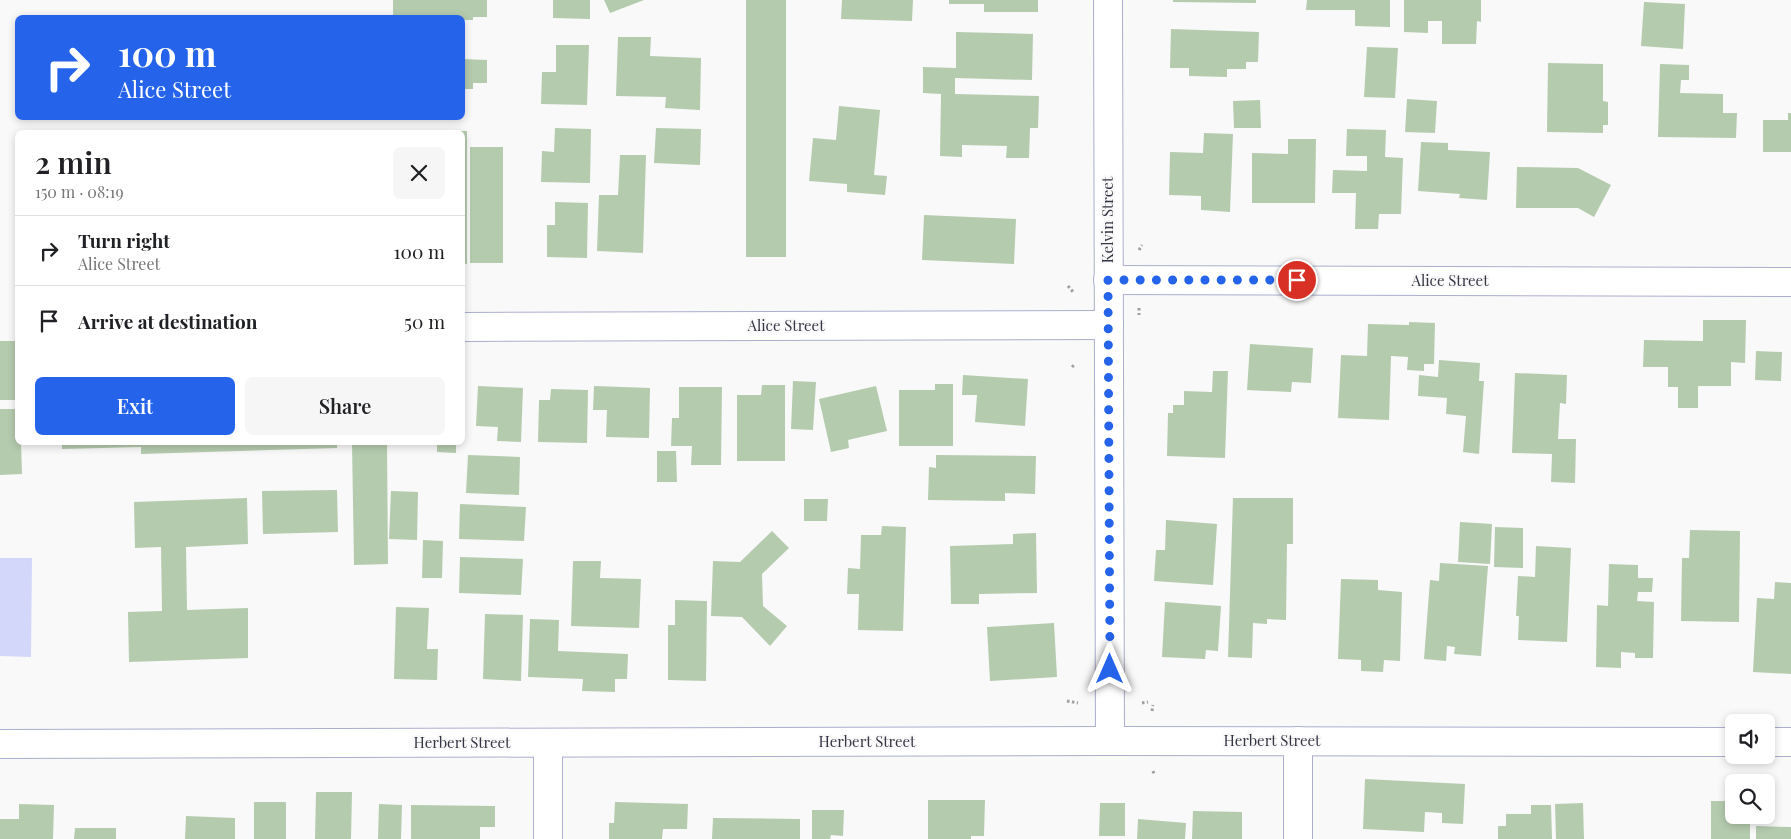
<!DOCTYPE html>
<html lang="en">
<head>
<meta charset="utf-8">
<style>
	:root { --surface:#fff; --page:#f6f6f6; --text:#202124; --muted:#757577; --line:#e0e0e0; --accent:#2563eb }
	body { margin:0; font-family:"Playfair Display",serif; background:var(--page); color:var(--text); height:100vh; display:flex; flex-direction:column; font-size:19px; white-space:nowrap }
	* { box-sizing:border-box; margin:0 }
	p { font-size:16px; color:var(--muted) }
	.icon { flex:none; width:28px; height:28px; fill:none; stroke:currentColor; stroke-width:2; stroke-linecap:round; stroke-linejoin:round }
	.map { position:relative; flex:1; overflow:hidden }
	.details { position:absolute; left:15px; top:130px; width:450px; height:315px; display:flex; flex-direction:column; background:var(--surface); border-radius:8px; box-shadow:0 2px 8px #0003 }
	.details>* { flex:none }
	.hud { position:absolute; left:15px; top:15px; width:450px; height:105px; border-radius:8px; box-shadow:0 2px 8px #0003; background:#2563eb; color:#fff; overflow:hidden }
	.controls { position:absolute; left:1725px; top:714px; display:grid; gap:10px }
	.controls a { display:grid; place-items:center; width:50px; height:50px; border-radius:8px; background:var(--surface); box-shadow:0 2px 8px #0003; font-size:25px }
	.pin { position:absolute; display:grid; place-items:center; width:42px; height:42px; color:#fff; margin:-21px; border:2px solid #fff; border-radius:50%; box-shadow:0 1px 5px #0007 }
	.me { position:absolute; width:55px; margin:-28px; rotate:0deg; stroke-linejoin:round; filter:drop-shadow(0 0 4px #0008) }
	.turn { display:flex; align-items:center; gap:18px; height:105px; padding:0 20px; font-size:22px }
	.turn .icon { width:65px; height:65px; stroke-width:2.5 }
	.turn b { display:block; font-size:35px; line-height:42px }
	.round { display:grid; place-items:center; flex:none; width:52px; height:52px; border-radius:8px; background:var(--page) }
	.headline { display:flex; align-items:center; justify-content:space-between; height:85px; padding:0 20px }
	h1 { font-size:30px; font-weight:600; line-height:38px }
	.primary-button { display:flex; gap:10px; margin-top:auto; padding:10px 20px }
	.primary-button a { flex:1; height:58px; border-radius:8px; background:var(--accent); color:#fff; font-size:20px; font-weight:600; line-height:58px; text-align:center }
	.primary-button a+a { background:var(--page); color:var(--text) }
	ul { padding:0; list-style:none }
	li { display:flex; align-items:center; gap:15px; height:70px; padding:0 20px; border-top:1px solid var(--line) }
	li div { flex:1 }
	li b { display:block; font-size:19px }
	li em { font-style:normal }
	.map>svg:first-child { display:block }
</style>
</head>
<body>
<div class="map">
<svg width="1791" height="839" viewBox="0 0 1791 839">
	<rect width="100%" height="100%" fill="#f9f9f9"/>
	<polygon fill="#d3d7fa" points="0,558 32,558 31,657 0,656"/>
	<g fill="#b5cbae">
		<polygon points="393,0 487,0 487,17 473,17 473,20 462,20 462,18 393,17"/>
		<polygon points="553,0 590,0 590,19 553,18"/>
		<polygon points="604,0 644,0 610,13"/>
		<rect x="746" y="0" width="40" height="257"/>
		<polygon points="842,0 913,0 912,21 841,19"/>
		<polygon points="949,0 1038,0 1038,12 984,12 984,4 949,4"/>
		<polygon points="1173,0 1256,0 1256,3 1173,2"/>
		<polygon points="1307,0 1390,0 1390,27 1355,26 1355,10 1306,10"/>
		<polygon points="1404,0 1481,0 1481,22 1477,21 1476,44 1442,44 1442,21 1428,21 1428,33 1404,32"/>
		<polygon points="1644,2 1685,4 1683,49 1641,46"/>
		<polygon points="1171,29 1259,32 1258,62 1246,62 1246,69 1227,69 1227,77 1189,76 1189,68 1170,68"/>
		<polygon points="956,32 1033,34 1032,80 955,78 955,94 1039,96 1038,128 1030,128 1029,158 1006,158 1007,146 962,145 962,157 940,156 941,94 923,93 923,67 956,68"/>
		<polygon points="618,37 651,37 650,56 701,58 700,110 665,108 666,97 616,96"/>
		<polygon points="556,45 589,45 587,105 541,104 542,72 556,72"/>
		<polygon points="1367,47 1398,48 1395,98 1364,97"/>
		<polygon points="462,59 487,60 487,83 473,83 473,89 462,89"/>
		<polygon points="1548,63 1603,64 1603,101 1608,102 1608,125 1603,125 1603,133 1547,132"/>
		<polygon points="1660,64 1689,65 1689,80 1681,80 1680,93 1723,94 1723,113 1737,113 1736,138 1658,137"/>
		<polygon points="1407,99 1437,101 1435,133 1405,132"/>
		<polygon points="1260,100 1261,128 1234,128 1233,101"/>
		<polygon points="839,106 880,110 874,175 887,176 885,195 847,192 847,184 809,181 813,138 836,140"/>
		<polygon points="1788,113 1791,113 1791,152 1763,152 1763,120 1788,120"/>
		<polygon points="555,128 591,129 590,183 541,182 542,151 554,152"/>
		<polygon points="656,128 701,129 700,165 654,163"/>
		<polygon points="1347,129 1386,130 1385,157 1403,158 1401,214 1379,214 1378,229 1355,229 1356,193 1332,193 1333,170 1367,171 1367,156 1346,156"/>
		<polygon points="419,131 467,131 467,264 462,264 462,132 419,132"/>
		<polygon points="1204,133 1233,134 1230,212 1201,210 1201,196 1169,195 1170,152 1203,153"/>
		<polygon points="1288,139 1316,139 1315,203 1252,203 1252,153 1288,154"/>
		<polygon points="1421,142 1448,143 1448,150 1490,152 1487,200 1459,198 1460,194 1418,191"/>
		<rect x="470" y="147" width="33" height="116"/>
		<polygon points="620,155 646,155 643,253 597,251 599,195 618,195"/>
		<polygon points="1517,167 1578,168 1611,185 1594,217 1578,208 1516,208"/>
		<polygon points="555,202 588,203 587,258 547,257 547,225 555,225"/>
		<polygon points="924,215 1016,219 1014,264 922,260"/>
		<polygon points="1703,320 1746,320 1745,363 1731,362 1731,386 1698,386 1698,408 1678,408 1678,387 1668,387 1668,367 1643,367 1644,340 1703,341"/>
		<polygon points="1409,322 1435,323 1434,364 1424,364 1424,371 1407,370 1408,357 1391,356 1389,420 1338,418 1341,355 1367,356 1368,324 1409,325"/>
		<rect x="0" y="341" width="18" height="59"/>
		<polygon points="1250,344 1313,348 1311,383 1292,382 1291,392 1247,390"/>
		<polygon points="1756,351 1782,352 1781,381 1755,380"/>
		<polygon points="1439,360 1480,363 1479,381 1484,381 1479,454 1463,452 1466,416 1446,414 1447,398 1418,396 1419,375 1438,377"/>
		<polygon points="1213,371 1228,371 1225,458 1167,456 1168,413 1173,413 1173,405 1184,405 1184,391 1212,392"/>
		<polygon points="1515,373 1567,375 1566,404 1560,403 1558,439 1576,439 1575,483 1551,482 1552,454 1512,453"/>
		<polygon points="963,375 1028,379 1025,426 975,422 977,395 962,395"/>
		<polygon points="793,381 816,382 813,430 791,429"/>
		<polygon points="935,384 953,384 953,446 899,446 899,390 935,390"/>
		<polygon points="762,385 785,385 785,461 737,461 737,395 761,395"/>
		<polygon points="478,386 523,388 521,442 497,441 498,427 476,426"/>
		<polygon points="594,386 650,388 649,438 606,437 607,410 593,410"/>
		<polygon points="876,386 887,431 848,440 849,448 831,452 819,399"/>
		<polygon points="679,387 722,387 721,465 691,465 692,446 671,446 672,418 679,418"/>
		<polygon points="551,389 588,390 587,443 538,442 539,400 550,400"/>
		<polygon points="0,409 18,409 18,442 21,442 22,474 0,475"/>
		<polygon points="62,442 337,442 337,448 141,454 141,447 62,449"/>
		<polygon points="352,442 387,442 388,564 354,565"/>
		<polygon points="437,442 456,442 456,453 437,452"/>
		<polygon points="657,451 676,451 677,482 657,482"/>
		<polygon points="468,455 520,457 519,495 466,493"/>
		<polygon points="936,455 1036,456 1035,494 1005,493 1005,501 928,500 929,467 936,468"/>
		<polygon points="337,490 338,532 263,534 262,491"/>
		<polygon points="391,491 418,492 417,540 389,539"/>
		<polygon points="247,498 248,544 186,547 187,610 248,608 248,658 129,662 128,612 162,611 161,547 135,548 134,502"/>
		<polygon points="1233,498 1293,498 1293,544 1287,544 1286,620 1267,619 1267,624 1253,623 1252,658 1228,657"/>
		<polygon points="804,499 828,499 827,521 804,521"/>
		<polygon points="460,504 526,507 524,541 459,539"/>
		<polygon points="1166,520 1217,524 1213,585 1154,581 1156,550 1165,550"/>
		<polygon points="1460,522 1492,524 1490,564 1458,562"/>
		<polygon points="882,526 906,527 903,631 858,630 859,594 847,594 848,568 860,569 861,535 881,535"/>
		<polygon points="1495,527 1523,528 1523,568 1494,567"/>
		<polygon points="1690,530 1740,531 1739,622 1681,621 1682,558 1689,558"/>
		<polygon points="772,531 789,548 762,574 763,606 787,626 770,646 742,617 711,616 713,561 740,562"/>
		<polygon points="1036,533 1037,593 979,594 979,604 951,604 950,546 1013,544 1013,534"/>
		<polygon points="423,540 443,541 442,578 422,578"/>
		<polygon points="1536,546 1571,548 1567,642 1518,640 1519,616 1516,616 1518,576 1535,577"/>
		<polygon points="460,557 523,559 521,595 459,593"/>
		<polygon points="573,561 601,561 600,578 641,579 639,628 571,626"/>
		<polygon points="1440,563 1488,566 1481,656 1454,654 1455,647 1447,646 1446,661 1424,659 1430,580 1439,581"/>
		<polygon points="1609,564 1638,565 1638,578 1653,578 1652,592 1638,592 1637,601 1654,602 1653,658 1635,658 1635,653 1621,652 1621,668 1596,667 1597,605 1608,606"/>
		<polygon points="1341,579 1378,580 1378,590 1402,592 1400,661 1384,660 1383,672 1361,671 1361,660 1338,659"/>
		<polygon points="1775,582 1791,583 1791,674 1753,672 1757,598 1774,599"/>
		<polygon points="675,600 707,601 706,681 668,680 668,625 675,625"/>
		<polygon points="1165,602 1221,606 1218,651 1206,650 1205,659 1162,657"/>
		<polygon points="396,607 429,608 427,649 438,649 437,680 394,679"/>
		<polygon points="485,614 523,615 521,681 483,679"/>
		<polygon points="530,619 559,620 558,651 628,654 627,679 615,679 615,692 582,691 583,679 528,677"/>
		<polygon points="1054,623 1057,677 990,681 987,627"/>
		<polygon points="1365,779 1465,784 1463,824 1442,823 1442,813 1425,812 1424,832 1363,829"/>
		<polygon points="316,792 352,792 351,839 315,839"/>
		<polygon points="928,800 985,800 984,836 971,836 971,839 928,839"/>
		<polygon points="1711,801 1734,801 1734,815 1750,815 1750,839 1711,839"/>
		<rect x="254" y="802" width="32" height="37"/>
		<polygon points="615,802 688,804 687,829 663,829 662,839 609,839 609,823 614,823"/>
		<polygon points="1100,803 1125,803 1125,836 1099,836"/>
		<polygon points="1583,803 1584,839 1556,839 1555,804"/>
		<polygon points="19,804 54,805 53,839 0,839 0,819 19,819"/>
		<polygon points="379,804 402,805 401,839 378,839"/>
		<polygon points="411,805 495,806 495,827 480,827 480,839 411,839"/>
		<polygon points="1531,805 1551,805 1552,839 1498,839 1498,826 1506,826 1506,814 1531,814"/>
		<polygon points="812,810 844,810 843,836 831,835 830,839 812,839"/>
		<polygon points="1193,811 1242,812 1242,839 1192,839"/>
		<polygon points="186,816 235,818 235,839 185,839"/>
		<polygon points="713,818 800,819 800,839 712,839"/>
		<polygon points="1138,819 1186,823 1185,839 1137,839"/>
		<polygon points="1756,826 1791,827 1791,839 1756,839"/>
		<polygon points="75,828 116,828 116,839 74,839"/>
	</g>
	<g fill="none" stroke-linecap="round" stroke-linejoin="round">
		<defs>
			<g id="street">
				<polyline points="1108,280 1791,282"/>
				<polyline points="462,327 1109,325"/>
				<polyline points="1298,741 1298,839"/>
				<polyline points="548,743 548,839"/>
			</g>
			<g id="secondary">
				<polyline points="1108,0 1110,741"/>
				<polyline points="1766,742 1791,742"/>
				<polyline points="0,744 1110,741 1734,742"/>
			</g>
		</defs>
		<use href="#street" stroke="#abaece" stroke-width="30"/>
		<use href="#secondary" stroke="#abaece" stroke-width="30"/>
		<g stroke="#9e9ea4" stroke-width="3" stroke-dasharray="2.5 2.5" stroke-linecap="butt">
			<polyline points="1139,250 1142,245"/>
			<polyline points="1068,286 1074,293"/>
			<polyline points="1139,308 1139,315"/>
			<polyline points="1072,367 1075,364"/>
			<polyline points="1067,701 1078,703"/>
			<polyline points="1142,703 1148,702"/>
			<polyline points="1152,711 1153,705"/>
			<polyline points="1153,771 1154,774"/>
		</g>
		<use href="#street" stroke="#fff" stroke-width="28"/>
		<use href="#secondary" stroke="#fff" stroke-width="28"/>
	</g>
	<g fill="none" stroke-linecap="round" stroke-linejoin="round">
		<polyline stroke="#2563eb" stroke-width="9" stroke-dasharray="0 16.2" points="1110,669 1108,280 1297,280"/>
	</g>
	<g text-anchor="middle" stroke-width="4" stroke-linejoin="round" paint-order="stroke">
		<g font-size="15" fill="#353643" stroke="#f9f9f9">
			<text transform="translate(1108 220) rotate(-90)" y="5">Kelvin Street</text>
			<text x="1450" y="286">Alice Street</text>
			<text x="786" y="331">Alice Street</text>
			<text x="1272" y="746">Herbert Street</text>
			<text x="867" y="747">Herbert Street</text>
			<text x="462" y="748">Herbert Street</text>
		</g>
	</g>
</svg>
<div class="controls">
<a><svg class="icon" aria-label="sound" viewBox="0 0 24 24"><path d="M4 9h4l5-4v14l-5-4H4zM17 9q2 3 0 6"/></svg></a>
<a><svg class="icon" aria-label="search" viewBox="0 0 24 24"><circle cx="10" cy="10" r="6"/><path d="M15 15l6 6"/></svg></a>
</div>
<div class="pin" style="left:1297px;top:280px;background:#d93025"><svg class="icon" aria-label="arrive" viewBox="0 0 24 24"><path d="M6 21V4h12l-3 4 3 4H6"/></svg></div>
<svg class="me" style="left:1110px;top:669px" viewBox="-20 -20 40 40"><path d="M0-17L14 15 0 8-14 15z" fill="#2563eb" stroke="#fff" stroke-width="4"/></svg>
<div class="hud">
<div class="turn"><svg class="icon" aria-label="right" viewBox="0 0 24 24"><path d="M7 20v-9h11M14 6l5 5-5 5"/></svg><div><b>100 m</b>Alice Street</div></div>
</div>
<section class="details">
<div class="headline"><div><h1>2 min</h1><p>150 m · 08:19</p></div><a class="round"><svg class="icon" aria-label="close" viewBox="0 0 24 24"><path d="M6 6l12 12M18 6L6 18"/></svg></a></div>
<ul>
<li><svg class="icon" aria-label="right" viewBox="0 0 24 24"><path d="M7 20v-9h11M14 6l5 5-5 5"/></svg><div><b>Turn right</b><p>Alice Street</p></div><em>100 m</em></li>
<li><svg class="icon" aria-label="arrive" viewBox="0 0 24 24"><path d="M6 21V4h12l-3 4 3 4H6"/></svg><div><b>Arrive at destination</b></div><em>50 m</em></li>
</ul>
<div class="primary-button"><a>Exit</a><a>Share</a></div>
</section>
</div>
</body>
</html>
